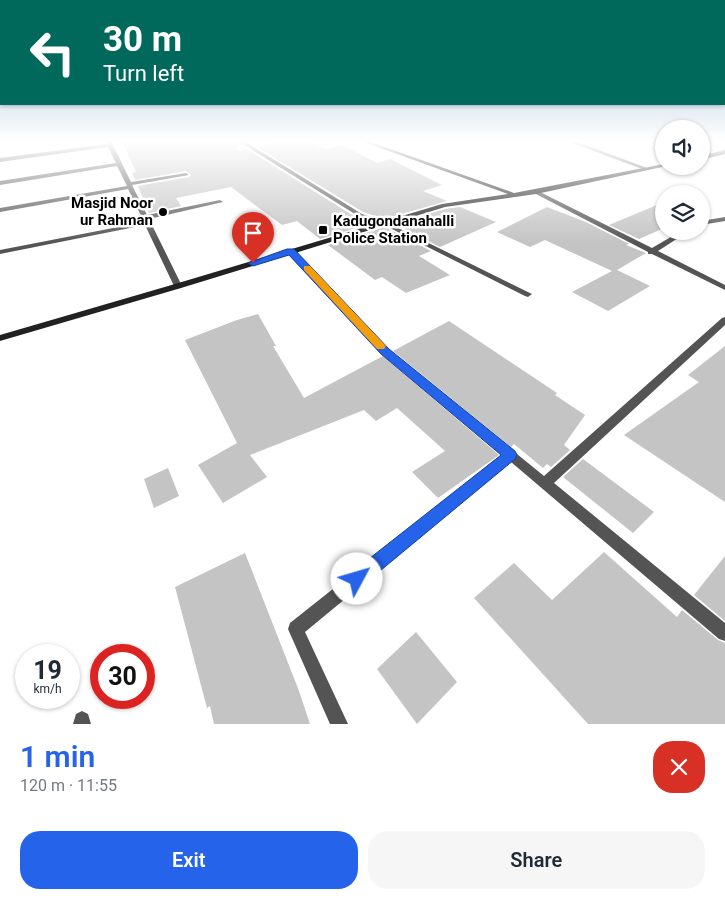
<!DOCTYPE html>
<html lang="en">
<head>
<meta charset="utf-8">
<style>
	:root { --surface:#fff; --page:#f6f6f7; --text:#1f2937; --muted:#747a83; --accent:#2563eb }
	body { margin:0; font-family:Roboto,sans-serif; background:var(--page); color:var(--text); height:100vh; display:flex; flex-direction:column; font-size:19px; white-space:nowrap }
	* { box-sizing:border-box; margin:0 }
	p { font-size:16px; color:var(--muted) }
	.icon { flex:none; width:28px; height:28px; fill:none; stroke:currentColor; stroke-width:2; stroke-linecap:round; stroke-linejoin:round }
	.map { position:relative; height:724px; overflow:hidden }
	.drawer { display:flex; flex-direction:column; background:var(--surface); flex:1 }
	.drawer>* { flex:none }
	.hud { position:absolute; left:0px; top:0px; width:725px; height:105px; box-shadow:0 1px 4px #0004; background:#00695c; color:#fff; overflow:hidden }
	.controls { position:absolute; left:655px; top:120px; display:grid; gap:10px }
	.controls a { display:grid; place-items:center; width:55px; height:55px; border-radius:50%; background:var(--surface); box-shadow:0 1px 4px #0004; font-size:25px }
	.speed { position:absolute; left:15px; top:644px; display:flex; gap:10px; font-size:25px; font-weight:700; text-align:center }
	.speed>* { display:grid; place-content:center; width:65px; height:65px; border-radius:50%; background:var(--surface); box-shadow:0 1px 4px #0004; line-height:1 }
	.speed small { font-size:12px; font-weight:400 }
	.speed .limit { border:8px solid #d22; background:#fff; color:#111 }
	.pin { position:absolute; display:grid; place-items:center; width:42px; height:42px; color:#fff; margin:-51px -21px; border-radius:50% 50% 50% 0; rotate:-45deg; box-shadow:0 0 5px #0007 }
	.pin .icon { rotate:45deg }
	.me { position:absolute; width:55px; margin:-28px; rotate:51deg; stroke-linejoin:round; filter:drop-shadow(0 0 4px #0008) }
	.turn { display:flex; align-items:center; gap:18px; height:105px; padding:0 20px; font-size:22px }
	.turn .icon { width:65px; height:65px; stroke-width:2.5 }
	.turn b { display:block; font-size:35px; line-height:42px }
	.round { display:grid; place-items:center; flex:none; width:52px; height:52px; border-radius:20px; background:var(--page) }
	.summary { display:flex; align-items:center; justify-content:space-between; height:85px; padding:0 20px }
	h1 { font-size:30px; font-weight:600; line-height:38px; color:var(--accent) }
	.action { display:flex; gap:10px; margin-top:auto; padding:10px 20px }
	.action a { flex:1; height:58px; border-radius:20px; background:var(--accent); color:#fff; font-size:20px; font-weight:600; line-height:58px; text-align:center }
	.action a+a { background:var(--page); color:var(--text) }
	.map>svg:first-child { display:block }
</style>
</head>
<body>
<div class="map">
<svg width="725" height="724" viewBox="0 0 725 724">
	<rect width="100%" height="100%" fill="#fff"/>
	<g fill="#c4c4c4">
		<polygon points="122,141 236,141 237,151 247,149 357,218 373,223 320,239 297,221 282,225 231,187 176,198 181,206 149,213 138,186 189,177 191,175 186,171 135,180 132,173 136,172"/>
		<polygon points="284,141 310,141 325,149 342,145 377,163 390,159 442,185 423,191 447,201 384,219 363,212 257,147"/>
		<polygon points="664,202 664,228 639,239 609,225"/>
		<polygon points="460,207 496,222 440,247 395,224 445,209"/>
		<polygon points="547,207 586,222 629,244 626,245 646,253 617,270 650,286 608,311 572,292 612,271 545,240 530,247 497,232"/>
		<polygon points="385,227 431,251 419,256 450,275 406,293 382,277 375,280 328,245"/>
		<polygon points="258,314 276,346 273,346 304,398 383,356 499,455 438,498 412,472 445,451 397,408 376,421 364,410 250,455 267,477 223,503 198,465 237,443 185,340 237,320"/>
		<polygon points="449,321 557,393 555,395 585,415 564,445 570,450 551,467 547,464 543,468 514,444 511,447 393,351"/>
		<polygon points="725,346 725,502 624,435 699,382 688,375"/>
		<polygon points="583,459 654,512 633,533 563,477"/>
		<polygon points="168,468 179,496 154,508 144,479"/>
		<polygon points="604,552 677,617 682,610 718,640 725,643 725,724 588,724 474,598 514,563 552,600"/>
		<polygon points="245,553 299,691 310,724 214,724 210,706 207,708 175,587"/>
		<polygon points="725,556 725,621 694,595"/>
		<polygon points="416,632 457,682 417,724 377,669"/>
	</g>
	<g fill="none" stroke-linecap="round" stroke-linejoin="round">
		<g fill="#545454" fill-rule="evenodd">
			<polygon points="106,141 111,141 131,182 186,173 189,175 132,185 147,215 220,200 223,202 149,219 182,286 181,288 175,288 174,286 145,225 0,254 0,250 144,222 128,189 0,212 0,208 127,186 117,166 0,185 0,181 116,163 108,147 0,162 0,158 107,144"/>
			<polygon points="238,141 244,141 362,214 386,222 532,294 528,297 525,296 382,224 358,216"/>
			<polygon points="567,141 574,141 650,169 645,170"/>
			<polygon points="534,191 538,191 652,248 681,231 689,231 658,251 725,285 725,290 652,254 648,254 648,252 534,193"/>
			<polygon points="725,217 725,221 701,225 701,221"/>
			<polygon points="287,249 293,249 388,349 544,476 722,318 725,317 725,325 554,483 725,623 725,641 719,639 511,462 305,632 348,724 330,724 288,629 290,623 502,455 382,353 287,253"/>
			<polygon points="82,711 88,714 91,724 73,724 76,714"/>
		</g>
		<g fill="#212121" fill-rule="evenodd">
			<polygon points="361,141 368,141 514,193 664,164 664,166 667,166 536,194 445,207 181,288 0,341 0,335 175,284 442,204 508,194"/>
			<polygon points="725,150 725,154 701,160 701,156"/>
		</g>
	</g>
	<linearGradient id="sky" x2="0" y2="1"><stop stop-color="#8cadcc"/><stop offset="0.58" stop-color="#fff"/><stop offset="1" stop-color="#fff" stop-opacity="0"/></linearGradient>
	<rect width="725" height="243" fill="url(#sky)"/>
	<polygon fill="#2563eb" stroke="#184099" points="287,249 294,249 389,349 515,451 517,455 515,459 363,585 357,588 351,585 349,579 351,573 501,455 381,354 289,255 253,266 248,263"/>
	<polygon fill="#f59e0b" points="304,266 310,266 384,344 386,346 384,349 377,349 304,270"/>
	<g fill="#000" stroke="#fff" stroke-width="2">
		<circle cx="163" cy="212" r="5"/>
		<rect x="318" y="225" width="10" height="10" rx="2.5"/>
	</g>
	<g text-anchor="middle" stroke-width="5" stroke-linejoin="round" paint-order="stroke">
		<g font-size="15" font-weight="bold" fill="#000" stroke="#fff" text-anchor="end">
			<text x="153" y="208">Masjid Noor<tspan x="153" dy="17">ur Rahman</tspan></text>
			<text x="333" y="226" text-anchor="start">Kadugondanahalli<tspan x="333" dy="17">Police Station</tspan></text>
		</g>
	</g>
</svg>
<div class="controls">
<a><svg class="icon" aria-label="sound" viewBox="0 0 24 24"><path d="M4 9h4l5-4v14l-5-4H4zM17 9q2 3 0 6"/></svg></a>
<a><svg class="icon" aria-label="layers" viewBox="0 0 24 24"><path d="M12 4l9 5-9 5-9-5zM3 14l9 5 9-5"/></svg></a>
</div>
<div class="speed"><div>19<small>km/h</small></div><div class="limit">30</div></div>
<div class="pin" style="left:253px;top:263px;background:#d93025"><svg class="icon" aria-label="arrive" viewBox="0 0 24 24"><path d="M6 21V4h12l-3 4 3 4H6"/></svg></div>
<svg class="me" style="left:357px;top:579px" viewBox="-20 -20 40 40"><circle r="19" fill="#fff"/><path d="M0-13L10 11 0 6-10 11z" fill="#2563eb"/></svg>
<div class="hud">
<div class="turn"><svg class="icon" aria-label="left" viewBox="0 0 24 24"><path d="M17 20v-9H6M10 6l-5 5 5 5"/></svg><div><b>30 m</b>Turn left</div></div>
</div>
</div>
<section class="drawer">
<div class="summary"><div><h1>1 min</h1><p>120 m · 11:55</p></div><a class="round" style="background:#d93025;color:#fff"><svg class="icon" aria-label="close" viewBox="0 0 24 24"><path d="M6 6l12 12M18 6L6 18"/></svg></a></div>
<div class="action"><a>Exit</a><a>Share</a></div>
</section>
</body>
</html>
